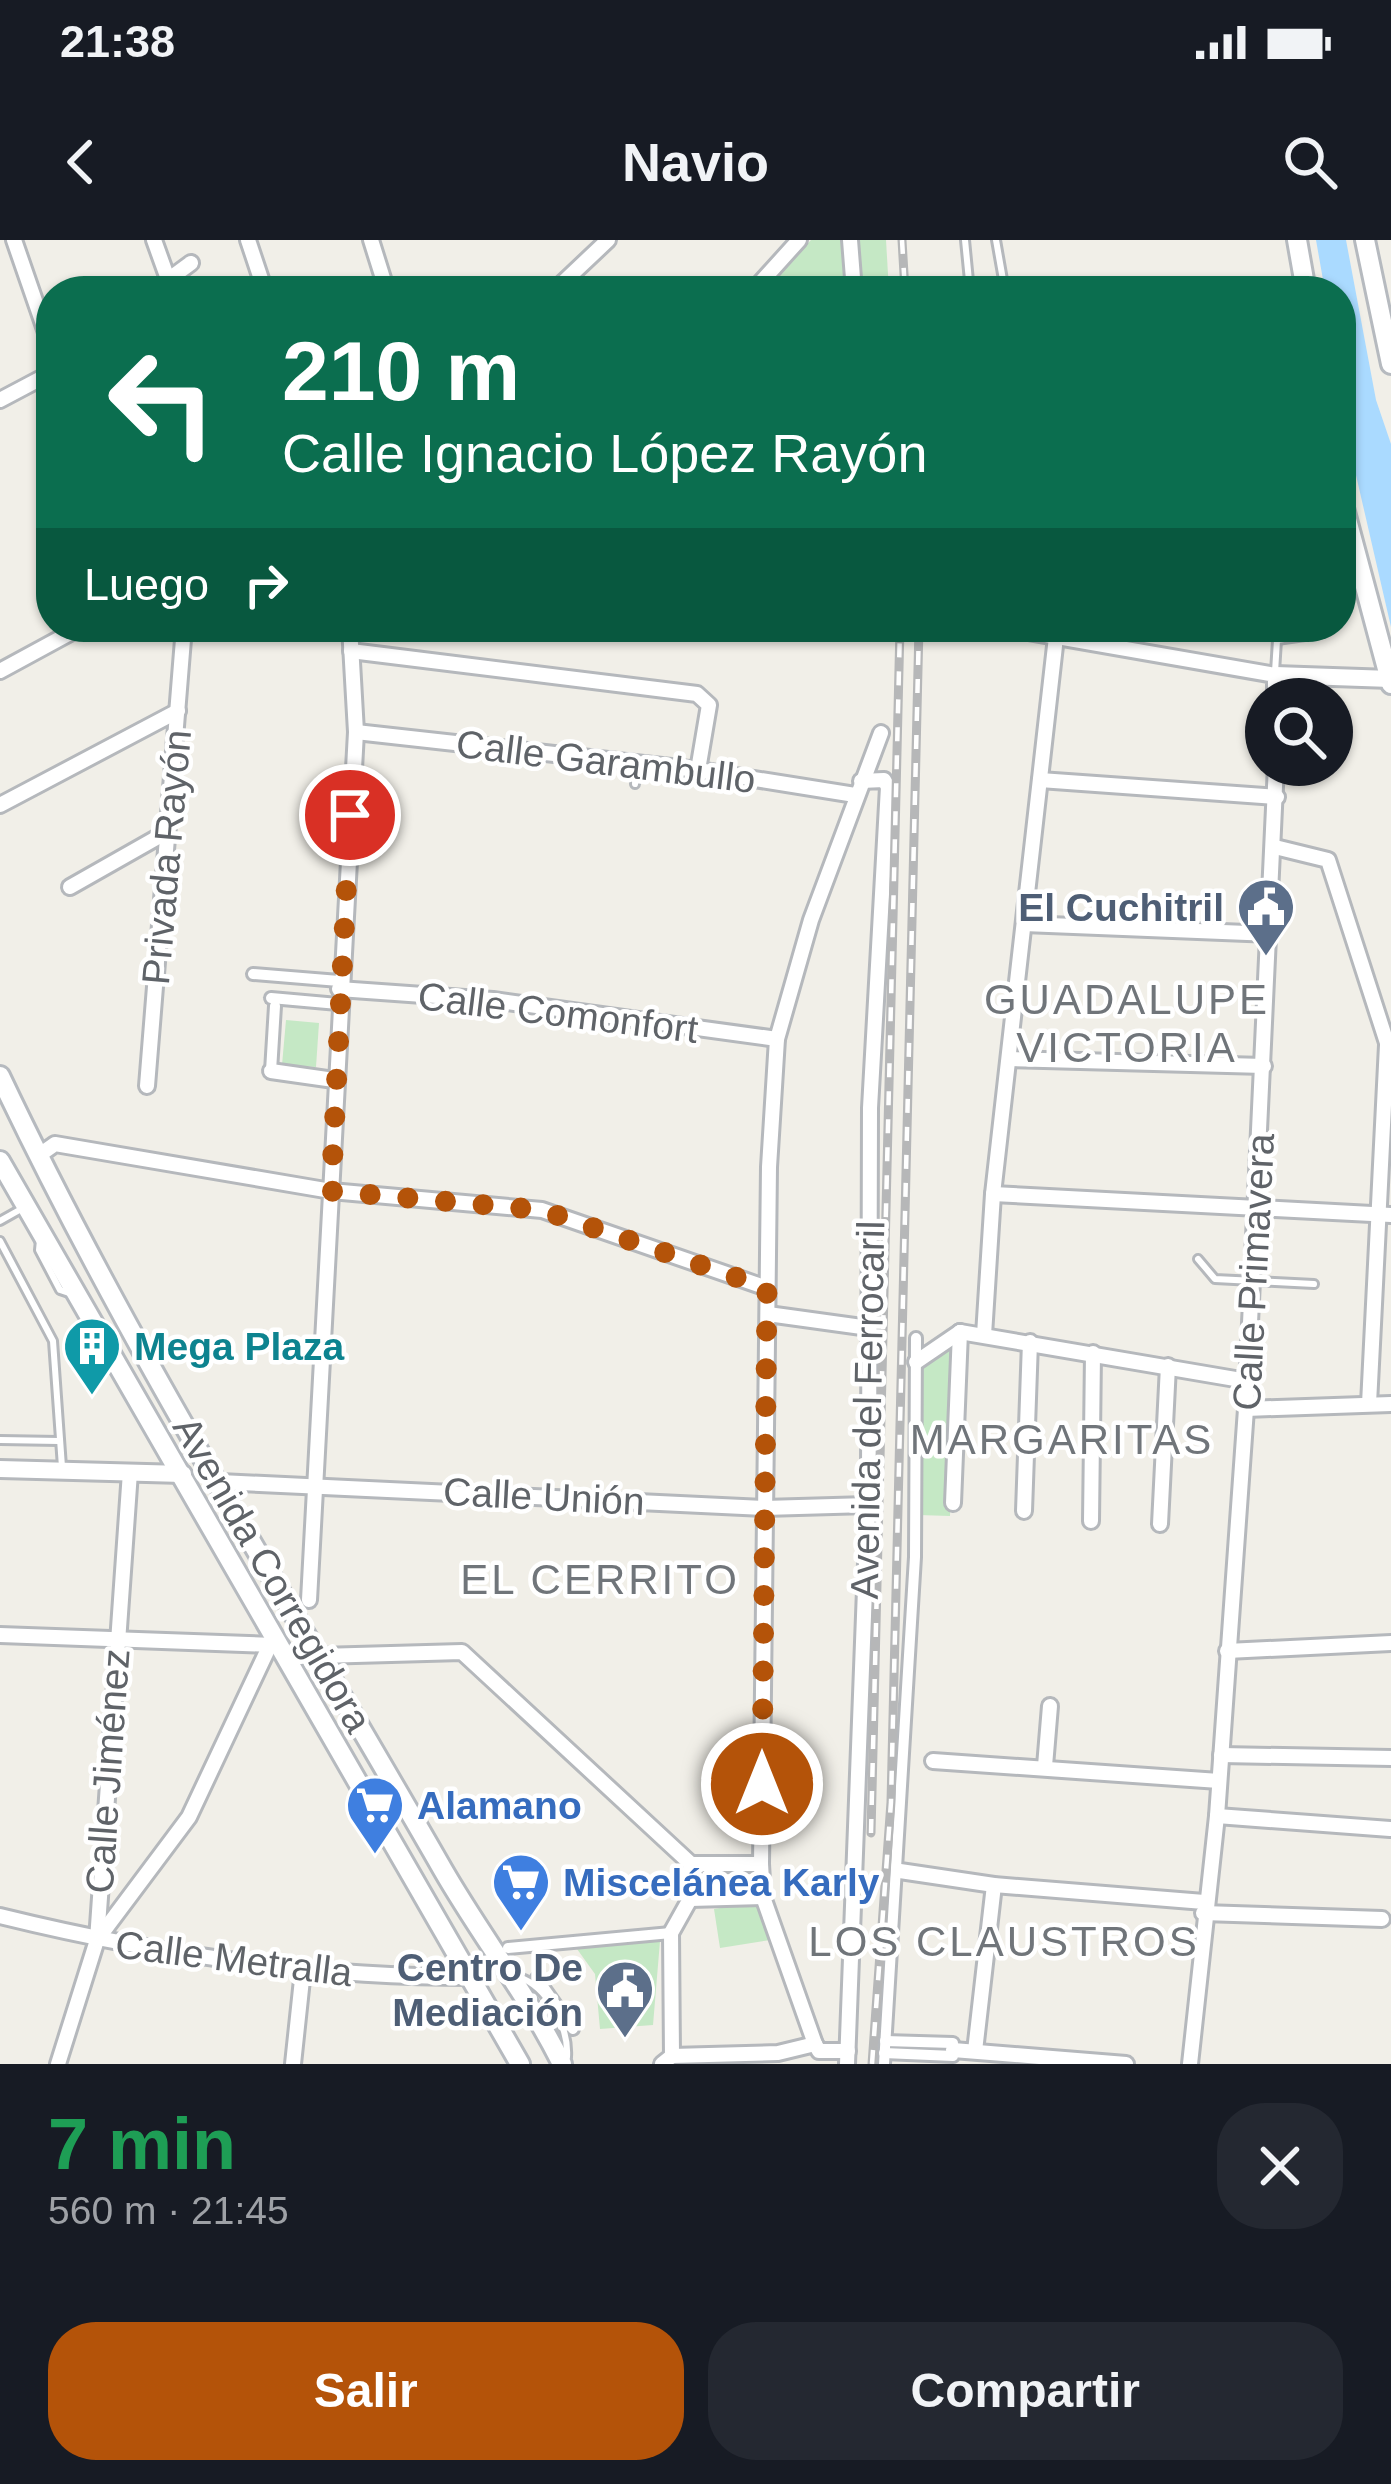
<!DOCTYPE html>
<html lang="es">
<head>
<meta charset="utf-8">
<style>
	:root { --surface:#171b24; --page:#242831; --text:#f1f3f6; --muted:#9ea1a6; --accent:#b45309 }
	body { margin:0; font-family:Helvetica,sans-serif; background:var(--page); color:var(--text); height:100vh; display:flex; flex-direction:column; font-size:45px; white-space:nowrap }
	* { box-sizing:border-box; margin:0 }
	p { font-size:39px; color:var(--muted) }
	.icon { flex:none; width:66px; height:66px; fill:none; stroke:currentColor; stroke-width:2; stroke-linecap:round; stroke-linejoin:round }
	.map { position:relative; height:1824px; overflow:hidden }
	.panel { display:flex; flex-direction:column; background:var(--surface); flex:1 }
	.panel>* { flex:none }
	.banner { position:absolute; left:36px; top:36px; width:1320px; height:366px; border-radius:48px; box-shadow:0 3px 9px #0004; background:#0b6e4f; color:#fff; overflow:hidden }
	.fabs { position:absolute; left:1245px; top:438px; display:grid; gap:24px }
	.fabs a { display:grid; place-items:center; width:108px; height:108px; border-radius:50%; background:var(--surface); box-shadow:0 3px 9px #0004; font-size:60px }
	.pin { position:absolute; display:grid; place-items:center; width:102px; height:102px; color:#fff; margin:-51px; border:6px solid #fff; border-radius:50%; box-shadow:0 3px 12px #0007 }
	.me { position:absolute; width:132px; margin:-66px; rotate:0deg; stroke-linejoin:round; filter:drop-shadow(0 0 9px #0008) }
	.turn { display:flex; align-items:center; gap:42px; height:252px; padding:0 48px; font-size:54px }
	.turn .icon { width:156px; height:156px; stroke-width:2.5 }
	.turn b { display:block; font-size:84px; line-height:102px }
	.then { display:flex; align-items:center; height:114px; padding:0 48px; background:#0003; gap:24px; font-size:45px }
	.round { display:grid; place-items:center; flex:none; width:126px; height:126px; border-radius:48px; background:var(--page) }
	.overview { display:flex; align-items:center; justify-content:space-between; height:204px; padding:0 48px }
	h1 { font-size:72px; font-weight:600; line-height:90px; color:#1e9e55 }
	.cta { display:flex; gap:24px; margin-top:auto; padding:24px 48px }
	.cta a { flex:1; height:138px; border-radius:48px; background:var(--accent); color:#fff; font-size:48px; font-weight:600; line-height:138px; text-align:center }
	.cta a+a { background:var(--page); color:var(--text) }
	.status { display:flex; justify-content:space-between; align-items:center; height:84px; padding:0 60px; background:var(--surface); direction:ltr }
	.status svg { height:33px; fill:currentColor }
	header { display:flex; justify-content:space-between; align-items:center; height:156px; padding:0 48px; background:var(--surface); font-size:54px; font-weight:600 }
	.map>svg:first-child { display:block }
</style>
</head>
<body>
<div class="status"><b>21:38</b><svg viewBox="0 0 49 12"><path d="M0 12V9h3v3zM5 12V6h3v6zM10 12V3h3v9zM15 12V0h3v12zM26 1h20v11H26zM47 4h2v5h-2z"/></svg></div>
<header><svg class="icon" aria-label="back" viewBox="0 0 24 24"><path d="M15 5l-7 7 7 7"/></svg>Navio<svg class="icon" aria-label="search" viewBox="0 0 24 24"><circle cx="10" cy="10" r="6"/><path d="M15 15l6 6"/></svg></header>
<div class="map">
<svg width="1391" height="1824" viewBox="0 0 1391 1824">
	<rect width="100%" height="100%" fill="#f1efe8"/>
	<g fill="#c5e8c5">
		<polygon points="811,0 886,0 889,51 784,51 774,39"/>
		<polygon points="286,780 319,783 316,827 282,825"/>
		<polygon points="955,1101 950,1276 918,1275 922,1128"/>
		<polygon points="763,1661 770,1700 720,1708 714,1669"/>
		<polygon points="660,1701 653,1785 600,1789 595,1734 577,1709"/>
	</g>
	<polygon fill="#aadaff" points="1316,0 1346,0 1376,160 1391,204 1391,387 1341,170 1341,51 1325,51"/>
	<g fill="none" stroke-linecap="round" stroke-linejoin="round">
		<defs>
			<g id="service">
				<polyline points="965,0 970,51"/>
				<polyline points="996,0 1005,51"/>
				<polyline points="1269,387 1277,400 1305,396 1310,387"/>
				<polyline points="1275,432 1277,400"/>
				<polyline points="635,544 636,526"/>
				<polyline points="0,981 23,968"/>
				<polyline points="40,1000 39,1010 60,1050 69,1053"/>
				<polyline points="0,1001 53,1101 62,1227"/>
				<polyline points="1198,1019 1215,1039 1314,1044"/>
				<polyline points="0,1200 59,1201"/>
				<path d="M519 1737C548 1747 569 1788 567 1817"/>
			</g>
			<g id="pedestrian">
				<polyline points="253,734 339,741"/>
				<polyline points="271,758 338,764"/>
				<polyline points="271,831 275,766"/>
				<polyline points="508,1708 671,1693"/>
				<polyline points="537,1738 573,1789"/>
				<polyline points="885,1801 953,1803 953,1810"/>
				<polyline points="884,1813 953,1816 953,1810"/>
				<polyline points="884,1824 915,1317 916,1098"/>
			</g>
			<g id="minor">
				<polyline points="14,0 51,107"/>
				<polyline points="154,0 168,39"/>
				<polyline points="248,0 265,51"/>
				<polyline points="371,0 387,51"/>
				<polyline points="850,0 854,51"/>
				<polyline points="153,51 191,23"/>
				<polyline points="554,51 608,0"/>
				<polyline points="753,51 799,0"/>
				<polyline points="0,160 51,133"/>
				<polyline points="999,387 1275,435 1275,459"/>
				<polyline points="351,411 697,454 709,465 698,530"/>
				<polyline points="0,431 81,387"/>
				<polyline points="356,492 698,530 855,555"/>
				<polyline points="1040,540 1277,557"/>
				<polyline points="0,565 178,471"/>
				<polyline points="1275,607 1328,620 1389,809"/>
				<polyline points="70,647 167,592"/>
				<polyline points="1024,684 1272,694"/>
				<polyline points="339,749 493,760 777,799"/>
				<polyline points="1009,819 1264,826"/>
				<polyline points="271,831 334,840"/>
				<polyline points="147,846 184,387"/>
				<polyline points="38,916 55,904 331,951 542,970 767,1048"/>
				<polyline points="993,954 1391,975"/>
				<polyline points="768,1074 869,1088"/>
				<polyline points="960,1092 1247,1141"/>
				<polyline points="984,1095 993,954 1056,397"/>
				<polyline points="916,1122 960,1092"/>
				<polyline points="1369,1164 1387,805"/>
				<polyline points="1246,1169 1391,1164"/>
				<polyline points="220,1242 764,1268 868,1265"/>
				<polyline points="953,1263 960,1092"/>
				<polyline points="1024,1271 1030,1102"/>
				<polyline points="1091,1281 1093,1113"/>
				<polyline points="1160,1284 1168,1126"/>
				<polyline points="309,1360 356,492 350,387"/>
				<polyline points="0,1395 273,1405"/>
				<polyline points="1227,1411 1391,1403"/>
				<polyline points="320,1416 462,1412 691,1624"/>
				<polyline points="1221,1515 1391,1518"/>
				<polyline points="933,1521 1219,1541"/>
				<polyline points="1045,1526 1050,1466"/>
				<polyline points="1217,1576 1390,1589"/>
				<polyline points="691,1624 761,1624"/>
				<polyline points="900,1631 994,1645 1204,1662"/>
				<polyline points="690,1659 763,1657"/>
				<polyline points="1203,1673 1382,1679"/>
				<path d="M0 1676C154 1714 312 1737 471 1737"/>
				<polyline points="97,1700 189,1577 269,1407"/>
				<polyline points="815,1804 763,1657 761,1624 769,927 777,799 811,680 881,493"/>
				<polyline points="815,1804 819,1811 848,1811"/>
				<polyline points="953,1810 1126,1824"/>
				<polyline points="975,1811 994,1645"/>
				<polyline points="672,1816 778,1813 815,1804"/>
				<polyline points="58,1824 97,1700 130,1232"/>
				<polyline points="293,1824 303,1730"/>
				<polyline points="662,1824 672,1816 671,1693 690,1659 691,1624"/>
				<polyline points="847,1824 869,1244 870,868 888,547 884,540 861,541"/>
				<polyline points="1190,1824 1217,1576 1246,1169 1276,525"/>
			</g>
			<g id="tertiary">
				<polyline points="1275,435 1391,439"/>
				<polyline points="0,1229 183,1234"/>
			</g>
			<g id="secondary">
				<polyline points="1297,0 1306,51"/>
				<polyline points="1365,0 1391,124"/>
				<polyline points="1341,257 1391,444"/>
				<path d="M0 836C129 1109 293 1368 443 1630 481 1696 529 1757 562 1824"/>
				<polyline points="0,921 520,1824"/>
			</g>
		</defs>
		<use href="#service" stroke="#b5b8bc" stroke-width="12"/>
		<use href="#pedestrian" stroke="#b5b8bc" stroke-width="16"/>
		<use href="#minor" stroke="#b5b8bc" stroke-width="20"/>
		<use href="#tertiary" stroke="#b5b8bc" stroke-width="22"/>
		<use href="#secondary" stroke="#b6babf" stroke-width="24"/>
		<use href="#service" stroke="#fff" stroke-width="6"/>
		<use href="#pedestrian" stroke="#fff" stroke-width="10"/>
		<use href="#minor" stroke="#fff" stroke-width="14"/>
		<use href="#tertiary" stroke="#fff" stroke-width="16"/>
		<use href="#secondary" stroke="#fff" stroke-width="18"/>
		<defs>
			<g id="rail">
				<polyline points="902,0 905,51"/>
				<polyline points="871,1593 900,387"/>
				<polyline points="872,1824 891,1562 919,387"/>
			</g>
		</defs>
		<use href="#rail" stroke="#b6b7b8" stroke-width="9"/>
		<use href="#rail" stroke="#fff" stroke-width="4.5" stroke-dasharray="14" stroke-linecap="butt"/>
	</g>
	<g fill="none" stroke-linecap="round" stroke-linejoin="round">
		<polyline stroke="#b45309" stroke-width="21" stroke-dasharray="0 37.8" points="350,575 331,951 542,970 767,1048 762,1544"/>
	</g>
	<defs>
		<symbol id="civic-pin" viewBox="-11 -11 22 30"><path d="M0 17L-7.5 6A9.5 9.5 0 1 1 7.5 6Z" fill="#5c6f8a" stroke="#fff"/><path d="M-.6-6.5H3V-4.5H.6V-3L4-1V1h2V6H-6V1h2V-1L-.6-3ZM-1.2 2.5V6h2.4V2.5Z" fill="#fff"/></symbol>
		<symbol id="building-pin" viewBox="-11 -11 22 30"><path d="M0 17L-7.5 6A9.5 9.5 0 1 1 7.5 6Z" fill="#0f9aa8" stroke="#fff"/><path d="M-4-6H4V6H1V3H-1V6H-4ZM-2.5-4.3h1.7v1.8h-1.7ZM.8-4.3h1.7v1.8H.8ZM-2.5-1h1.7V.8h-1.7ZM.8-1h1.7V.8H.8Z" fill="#fff"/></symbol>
		<symbol id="supermarket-pin" viewBox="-11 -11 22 30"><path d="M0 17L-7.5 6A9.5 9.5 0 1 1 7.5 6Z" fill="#3f7fe0" stroke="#fff"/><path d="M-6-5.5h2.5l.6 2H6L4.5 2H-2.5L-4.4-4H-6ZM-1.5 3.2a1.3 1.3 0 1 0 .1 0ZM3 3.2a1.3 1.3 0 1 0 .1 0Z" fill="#fff"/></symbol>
	</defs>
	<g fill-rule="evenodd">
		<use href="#civic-pin" x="1233" y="634" width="66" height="90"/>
		<use href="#building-pin" x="59" y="1073" width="66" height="90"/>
		<use href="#supermarket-pin" x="342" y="1532" width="66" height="90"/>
		<use href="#supermarket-pin" x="488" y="1609" width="66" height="90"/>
		<use href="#civic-pin" x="592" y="1716" width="66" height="90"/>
	</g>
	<g text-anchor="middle" stroke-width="9" stroke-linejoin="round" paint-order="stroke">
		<g font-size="39" fill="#5f6368" stroke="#fff">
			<text transform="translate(606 521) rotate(7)" y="14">Calle Garambullo</text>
			<text transform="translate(166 617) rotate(-85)" y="14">Privada Rayón</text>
			<text transform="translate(558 772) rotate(7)" y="14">Calle Comonfort</text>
			<text transform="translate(1253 1032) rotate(-87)" y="14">Calle Primavera</text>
			<text transform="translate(867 1170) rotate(-89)" y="14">Avenida del Ferrocaril</text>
			<text transform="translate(544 1256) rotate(3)" y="14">Calle Unión</text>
			<text transform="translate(273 1334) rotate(60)" y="14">Avenida Corregidora</text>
			<text transform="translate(107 1531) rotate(-86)" y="14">Calle Jiménez</text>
			<text transform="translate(234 1718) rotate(7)" y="14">Calle Metralla</text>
		</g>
		<g font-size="39" font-weight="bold" fill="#4e5e75" stroke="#fff" text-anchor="end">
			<text x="1224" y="681">El Cuchitril</text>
			<text x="583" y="1741">Centro De<tspan x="583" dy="45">Mediación</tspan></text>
		</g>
		<g font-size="39" font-weight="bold" fill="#0d838f" stroke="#fff" text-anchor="start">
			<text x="134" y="1120">Mega Plaza</text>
		</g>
		<g font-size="39" font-weight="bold" fill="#366cbe" stroke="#fff" text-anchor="start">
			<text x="417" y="1579">Alamano</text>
			<text x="563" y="1656">Miscelánea Karly</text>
		</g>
		<g font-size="42" letter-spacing="3" fill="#70757a" stroke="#fff">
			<text x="1127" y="774">GUADALUPE<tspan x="1127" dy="48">VICTORIA</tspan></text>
			<text x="1062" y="1214">MARGARITAS</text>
			<text x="600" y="1354">EL CERRITO</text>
			<text x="1004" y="1716">LOS CLAUSTROS</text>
		</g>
	</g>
</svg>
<div class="fabs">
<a><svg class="icon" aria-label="search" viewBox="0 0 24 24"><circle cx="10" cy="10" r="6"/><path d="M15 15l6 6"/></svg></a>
</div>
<div class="pin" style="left:350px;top:575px;background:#d93025"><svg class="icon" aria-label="arrive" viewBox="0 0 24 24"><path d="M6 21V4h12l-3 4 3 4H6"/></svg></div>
<svg class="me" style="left:762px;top:1544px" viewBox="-20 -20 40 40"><circle r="17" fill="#b45309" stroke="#fff" stroke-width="3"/><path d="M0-11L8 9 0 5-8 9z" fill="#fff"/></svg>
<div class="banner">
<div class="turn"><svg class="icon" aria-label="left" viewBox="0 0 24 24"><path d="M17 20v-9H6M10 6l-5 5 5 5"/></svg><div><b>210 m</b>Calle Ignacio López Rayón</div></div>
<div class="then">Luego<svg class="icon" aria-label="right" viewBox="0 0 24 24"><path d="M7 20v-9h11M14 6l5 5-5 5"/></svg></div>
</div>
</div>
<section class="panel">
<div class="overview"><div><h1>7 min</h1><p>560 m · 21:45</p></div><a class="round"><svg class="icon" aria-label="close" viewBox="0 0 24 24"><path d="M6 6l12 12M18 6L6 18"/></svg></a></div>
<div class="cta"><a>Salir</a><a>Compartir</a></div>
</section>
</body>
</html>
